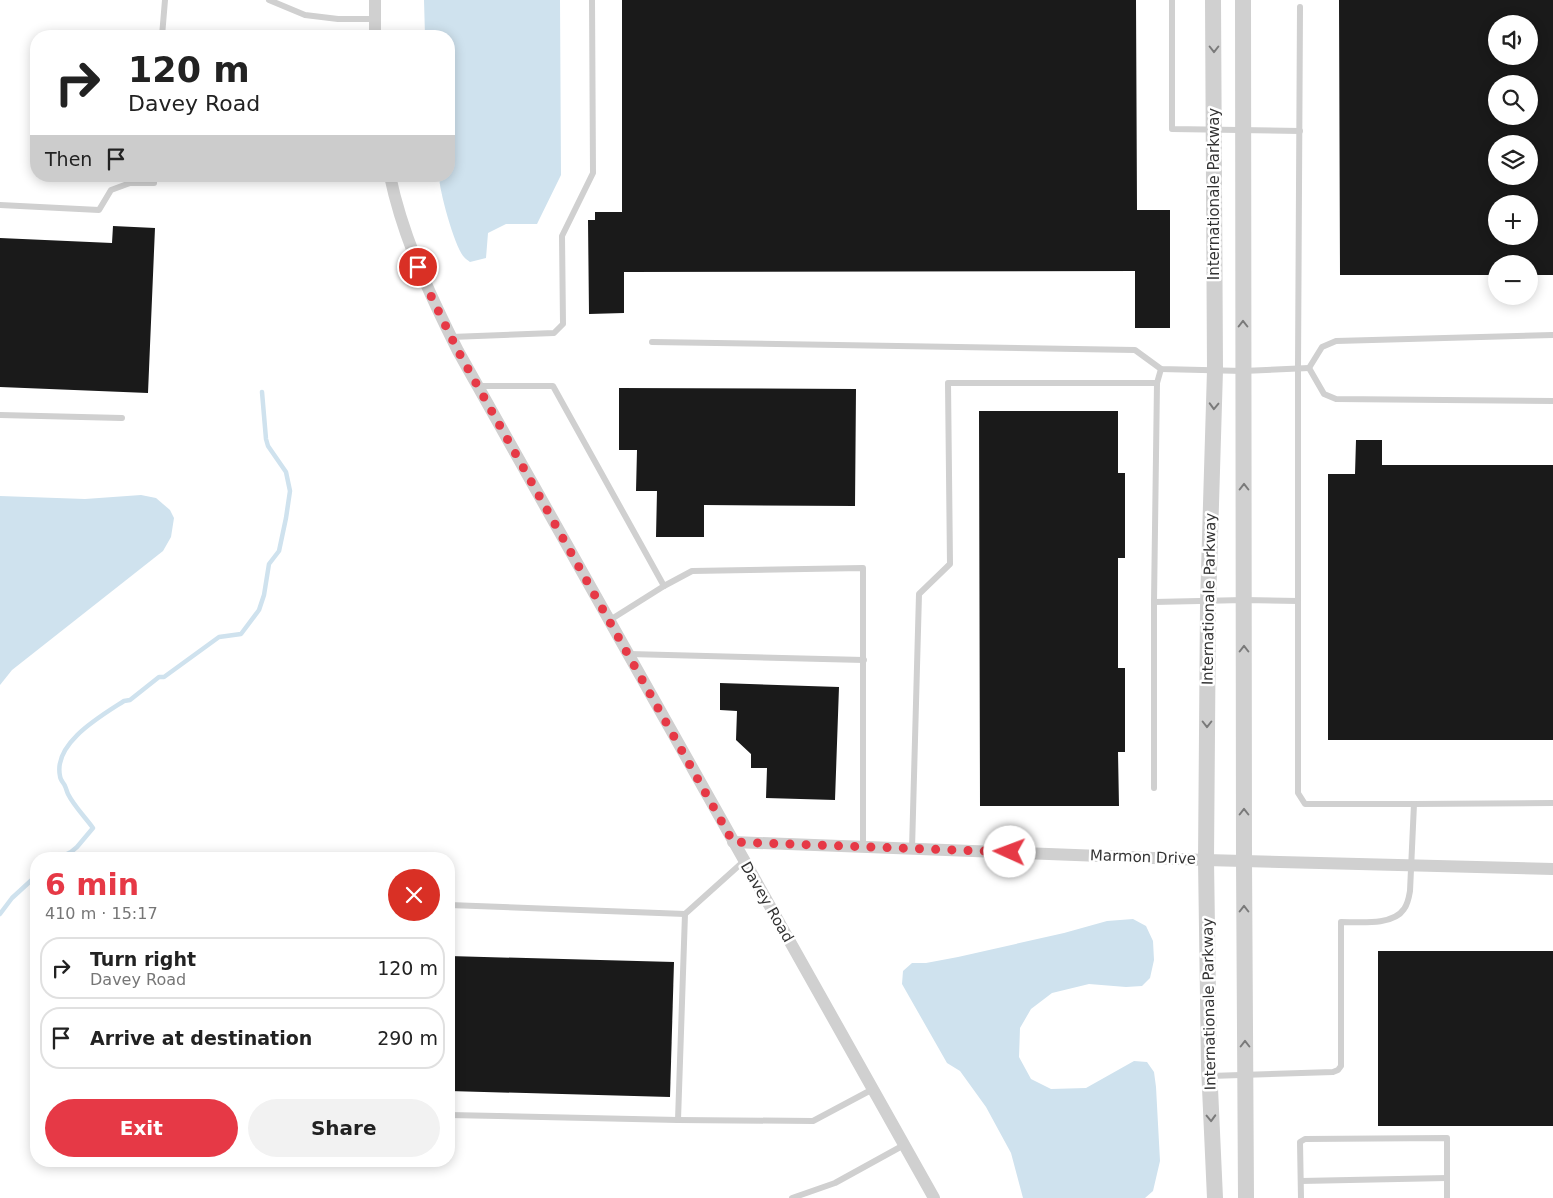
<!DOCTYPE html>
<html lang="en">
<head>
<meta charset="utf-8">
<style>
	:root { --surface:#fff; --page:#f2f2f2; --text:#222; --muted:#767676; --line:#e0e0e0; --accent:#e63946 }
	body { margin:0; font-family:"DejaVu Sans",sans-serif; background:var(--page); color:var(--text); height:100vh; display:flex; flex-direction:column; font-size:19px; white-space:nowrap }
	* { box-sizing:border-box; margin:0 }
	p { font-size:16px; color:var(--muted) }
	.icon { flex:none; width:28px; height:28px; fill:none; stroke:currentColor; stroke-width:2; stroke-linecap:round; stroke-linejoin:round }
	.map { position:relative; flex:1; overflow:hidden }
	.side { position:absolute; left:30px; top:852px; width:425px; height:315px; display:flex; flex-direction:column; background:var(--surface); border-radius:20px; box-shadow:0 2px 12px #0003 }
	.side>* { flex:none }
	.hud { position:absolute; left:30px; top:30px; width:425px; height:152px; border-radius:20px; box-shadow:0 2px 12px #0003; background:#fff; color:var(--text); overflow:hidden }
	.tools { position:absolute; left:1488px; top:15px; display:grid; gap:10px }
	.tools a { display:grid; place-items:center; width:50px; height:50px; border-radius:50%; background:var(--surface); box-shadow:0 2px 12px #0003; font-size:25px }
	.pin { position:absolute; display:grid; place-items:center; width:42px; height:42px; color:#fff; margin:-21px; border:2px solid #fff; border-radius:50%; box-shadow:0 1px 5px #0007 }
	.me { position:absolute; width:55px; margin:-28px; rotate:272deg; stroke-linejoin:round; filter:drop-shadow(0 0 4px #0008) }
	.turn { display:flex; align-items:center; gap:18px; height:105px; padding:0 15px; font-size:22px }
	.turn .icon { width:65px; height:65px; stroke-width:2.5 }
	.turn b { display:block; font-size:35px; line-height:42px }
	.then { display:flex; align-items:center; height:48px; padding:0 15px; background:#0003; gap:10px; font-size:19px }
	.round { display:grid; place-items:center; flex:none; width:52px; height:52px; border-radius:26px; background:var(--page) }
	.summary { display:flex; align-items:center; justify-content:space-between; height:85px; padding:0 15px }
	h1 { font-size:30px; font-weight:700; line-height:38px; color:var(--accent) }
	.action { display:flex; gap:10px; margin-top:auto; padding:10px 15px }
	.action a { flex:1; height:58px; border-radius:30px; background:var(--accent); color:#fff; font-size:20px; font-weight:700; line-height:58px; text-align:center }
	.action a+a { background:var(--page); color:var(--text) }
	ul { padding:0; list-style:none }
	li { display:flex; align-items:center; gap:15px; height:62px; margin:0 10px 8px; padding:0 5px; border:2px solid var(--line); border-radius:20px }
	li div { flex:1 }
	li b { display:block; font-size:19px }
	li em { font-style:normal }
	.map>svg:first-child { display:block }
</style>
</head>
<body>
<div class="map">
<svg width="1553" height="1198" viewBox="0 0 1553 1198">
	<rect width="100%" height="100%" fill="#fff"/>
	<g fill="#cfe2ee">
		<path d="M424 0H560L561 175 537 224H506L488 233 486 258 470 262C468 260 465 259 464 257 455 248 439 190 439 176H449V36H425Z"/>
		<polygon points="141,495 156,498 170,510 174,518 171,537 163,551 12,670 0,685 0,496 85,499"/>
		<polygon points="1133,919 1146,926 1153,941 1154,960 1150,978 1142,986 1126,987 1089,984 1052,993 1031,1009 1020,1028 1019,1057 1031,1079 1051,1089 1086,1088 1134,1061 1147,1062 1154,1072 1156,1087 1160,1161 1153,1191 1145,1198 1023,1198 1011,1153 986,1107 960,1071 947,1063 902,984 903,971 912,963 926,963 958,957 1064,933 1107,921"/>
	</g>
	<g fill="none" stroke-linecap="round" stroke-linejoin="round">
		<g stroke="#cfe2ee" stroke-width="4.5">
			<path d="M57 859 71 852 77 847 93 828C85 817 74 806 68 794 67 792 66 788 65 786 64 783 60 780 60 776 53 743 101 716 124 701L130 700 159 677H164L219 637 241 634 259 610 264 595 269 564 279 551 286 518 290 491 286 472 268 446 266 439 262 392"/>
			<polyline points="0,914 12,898 36,876"/>
		</g>
	</g>
	<g fill="#1a1a1a" fill-rule="evenodd">
		<polygon points="622,0 1136,0 1137,210 1170,210 1170,328 1135,328 1135,271 624,272 624,313 589,314 588,220 595,220 595,212 622,212"/>
		<path d="M1339 0H1553V275H1529V264H1496V275H1340ZM1496 24H1529V56H1496ZM1496 84H1529V116H1496ZM1496 144H1529V176H1496ZM1496 204H1529V236H1496Z"/>
		<polygon points="113,226 155,228 148,393 0,387 0,238 112,243"/>
		<polygon points="619,388 856,389 855,506 704,505 704,537 656,537 657,491 636,491 637,450 619,450"/>
		<polygon points="979,411 1118,411 1118,473 1125,473 1125,558 1118,558 1118,668 1125,668 1125,752 1118,752 1119,806 980,806"/>
		<polygon points="1356,440 1382,440 1382,465 1553,465 1553,740 1328,740 1328,474 1355,474"/>
		<polygon points="720,683 839,687 835,800 766,798 767,768 751,768 751,754 736,740 737,711 720,710"/>
		<rect x="1378" y="951" width="175" height="175"/>
		<polygon points="449,956 674,962 670,1097 449,1091"/>
	</g>
	<g fill="none" stroke-linecap="round" stroke-linejoin="round">
		<g stroke="#d0d0d0" stroke-width="6">
			<polyline points="269,0 305,15 338,19 375,19"/>
			<polyline points="1172,0 1172,129 1300,131"/>
			<polyline points="1300,7 1298,368 1298,793 1305,804 1414,804 1553,803"/>
			<polyline points="162,36 165,0"/>
			<polyline points="0,205 99,210 111,190 130,183 154,183 154,176"/>
			<polyline points="451,337 554,333 563,324 562,236 593,173 592,0"/>
			<polyline points="652,342 1135,350 1161,369 1243,371 1309,368"/>
			<polyline points="1309,368 1324,394 1336,399 1553,401"/>
			<polyline points="1309,368 1322,347 1336,341 1553,335"/>
			<polyline points="478,386 553,386 664,586 692,571 863,568 863,847"/>
			<polyline points="0,415 122,418"/>
			<polyline points="1154,602 1244,600 1298,601"/>
			<polyline points="610,620 664,586"/>
			<polyline points="629,654 864,660"/>
			<polyline points="1154,788 1154,602 1157,383 1161,369"/>
			<polyline points="912,849 919,594 950,564 948,383 1157,383"/>
			<polyline points="449,905 685,914 744,861"/>
			<path d="M1210 1076 1333 1072 1338 1070 1341 1066V922C1359 922 1393 926 1404 909 1408 904 1409 897 1410 891L1414 804"/>
			<polyline points="449,1115 678,1120 813,1121 873,1089"/>
			<polyline points="678,1120 685,914"/>
			<polyline points="1301,1181 1447,1178"/>
			<polyline points="792,1198 835,1183 904,1145"/>
			<polyline points="1301,1198 1300,1142 1305,1139 1447,1138 1447,1198"/>
		</g>
		<g stroke="#d0d0d0" stroke-width="12">
			<polyline points="375,0 375,36"/>
			<path d="M390 176C403 238 430 295 458 351L934 1198"/>
			<polyline points="733,842 1206,860 1553,869"/>
		</g>
		<g stroke="#d0d0d0" stroke-width="16">
			<polyline points="1213,0 1215,370 1208,605 1206,860 1209,1066 1215,1198"/>
			<polyline points="1243,0 1244,861 1246,1198"/>
		</g>
	</g>
	<defs><path id="oneway-chevron" d="M-2-3.5L2.5 0L-2 3.5" fill="none" stroke-width="1.6" stroke-linecap="round" stroke-linejoin="round" transform="scale(1.25)"/></defs>
	<g stroke="#7a7a7a">
		<use href="#oneway-chevron" transform="translate(1214 49) rotate(90)"/>
		<use href="#oneway-chevron" transform="translate(1243 324) rotate(-90)"/>
		<use href="#oneway-chevron" transform="translate(1214 406) rotate(92)"/>
		<use href="#oneway-chevron" transform="translate(1244 487) rotate(-90)"/>
		<use href="#oneway-chevron" transform="translate(1244 649) rotate(-90)"/>
		<use href="#oneway-chevron" transform="translate(1207 724) rotate(90)"/>
		<use href="#oneway-chevron" transform="translate(1244 812) rotate(-90)"/>
		<use href="#oneway-chevron" transform="translate(1244 909) rotate(-90)"/>
		<use href="#oneway-chevron" transform="translate(1245 1044) rotate(-90)"/>
		<use href="#oneway-chevron" transform="translate(1211 1118) rotate(88)"/>
	</g>
	<g fill="none" stroke-linecap="round" stroke-linejoin="round">
		<polyline stroke="#e63946" stroke-width="9" stroke-dasharray="0 16.2" points="418,267 431,296 458,351 733,842 1010,852"/>
	</g>
	<g text-anchor="middle" stroke-width="5" stroke-linejoin="round" paint-order="stroke">
		<g font-size="15" fill="#333" stroke="#fff">
			<text transform="translate(1214 194) rotate(-90)" y="5">Internationale Parkway</text>
			<text transform="translate(1209 599) rotate(-89)" y="5">Internationale Parkway</text>
			<text transform="translate(1143 857) rotate(2)" y="5">Marmon Drive</text>
			<text transform="translate(767 902) rotate(60)" y="5">Davey Road</text>
			<text transform="translate(1209 1004) rotate(-91)" y="5">Internationale Parkway</text>
		</g>
	</g>
</svg>
<div class="tools">
<a><svg class="icon" aria-label="sound" viewBox="0 0 24 24"><path d="M4 9h4l5-4v14l-5-4H4zM17 9q2 3 0 6"/></svg></a>
<a><svg class="icon" aria-label="search" viewBox="0 0 24 24"><circle cx="10" cy="10" r="6"/><path d="M15 15l6 6"/></svg></a>
<a><svg class="icon" aria-label="layers" viewBox="0 0 24 24"><path d="M12 4l9 5-9 5-9-5zM3 14l9 5 9-5"/></svg></a>
<a>+</a>
<a>−</a>
</div>
<div class="pin" style="left:418px;top:267px;background:#d93025"><svg class="icon" aria-label="arrive" viewBox="0 0 24 24"><path d="M6 21V4h12l-3 4 3 4H6"/></svg></div>
<svg class="me" style="left:1010px;top:852px" viewBox="-20 -20 40 40"><circle r="19" fill="#fff"/><path d="M0-13L10 11 0 6-10 11z" fill="#e63946"/></svg>
<div class="hud">
<div class="turn"><svg class="icon" aria-label="right" viewBox="0 0 24 24"><path d="M7 20v-9h11M14 6l5 5-5 5"/></svg><div><b>120 m</b>Davey Road</div></div>
<div class="then">Then<svg class="icon" aria-label="arrive" viewBox="0 0 24 24"><path d="M6 21V4h12l-3 4 3 4H6"/></svg></div>
</div>
<section class="side">
<div class="summary"><div><h1>6 min</h1><p>410 m · 15:17</p></div><a class="round" style="background:#d93025;color:#fff"><svg class="icon" aria-label="close" viewBox="0 0 24 24"><path d="M6 6l12 12M18 6L6 18"/></svg></a></div>
<ul>
<li><svg class="icon" aria-label="right" viewBox="0 0 24 24"><path d="M7 20v-9h11M14 6l5 5-5 5"/></svg><div><b>Turn right</b><p>Davey Road</p></div><em>120 m</em></li>
<li><svg class="icon" aria-label="arrive" viewBox="0 0 24 24"><path d="M6 21V4h12l-3 4 3 4H6"/></svg><div><b>Arrive at destination</b></div><em>290 m</em></li>
</ul>
<div class="action"><a>Exit</a><a>Share</a></div>
</section>
</div>
</body>
</html>
